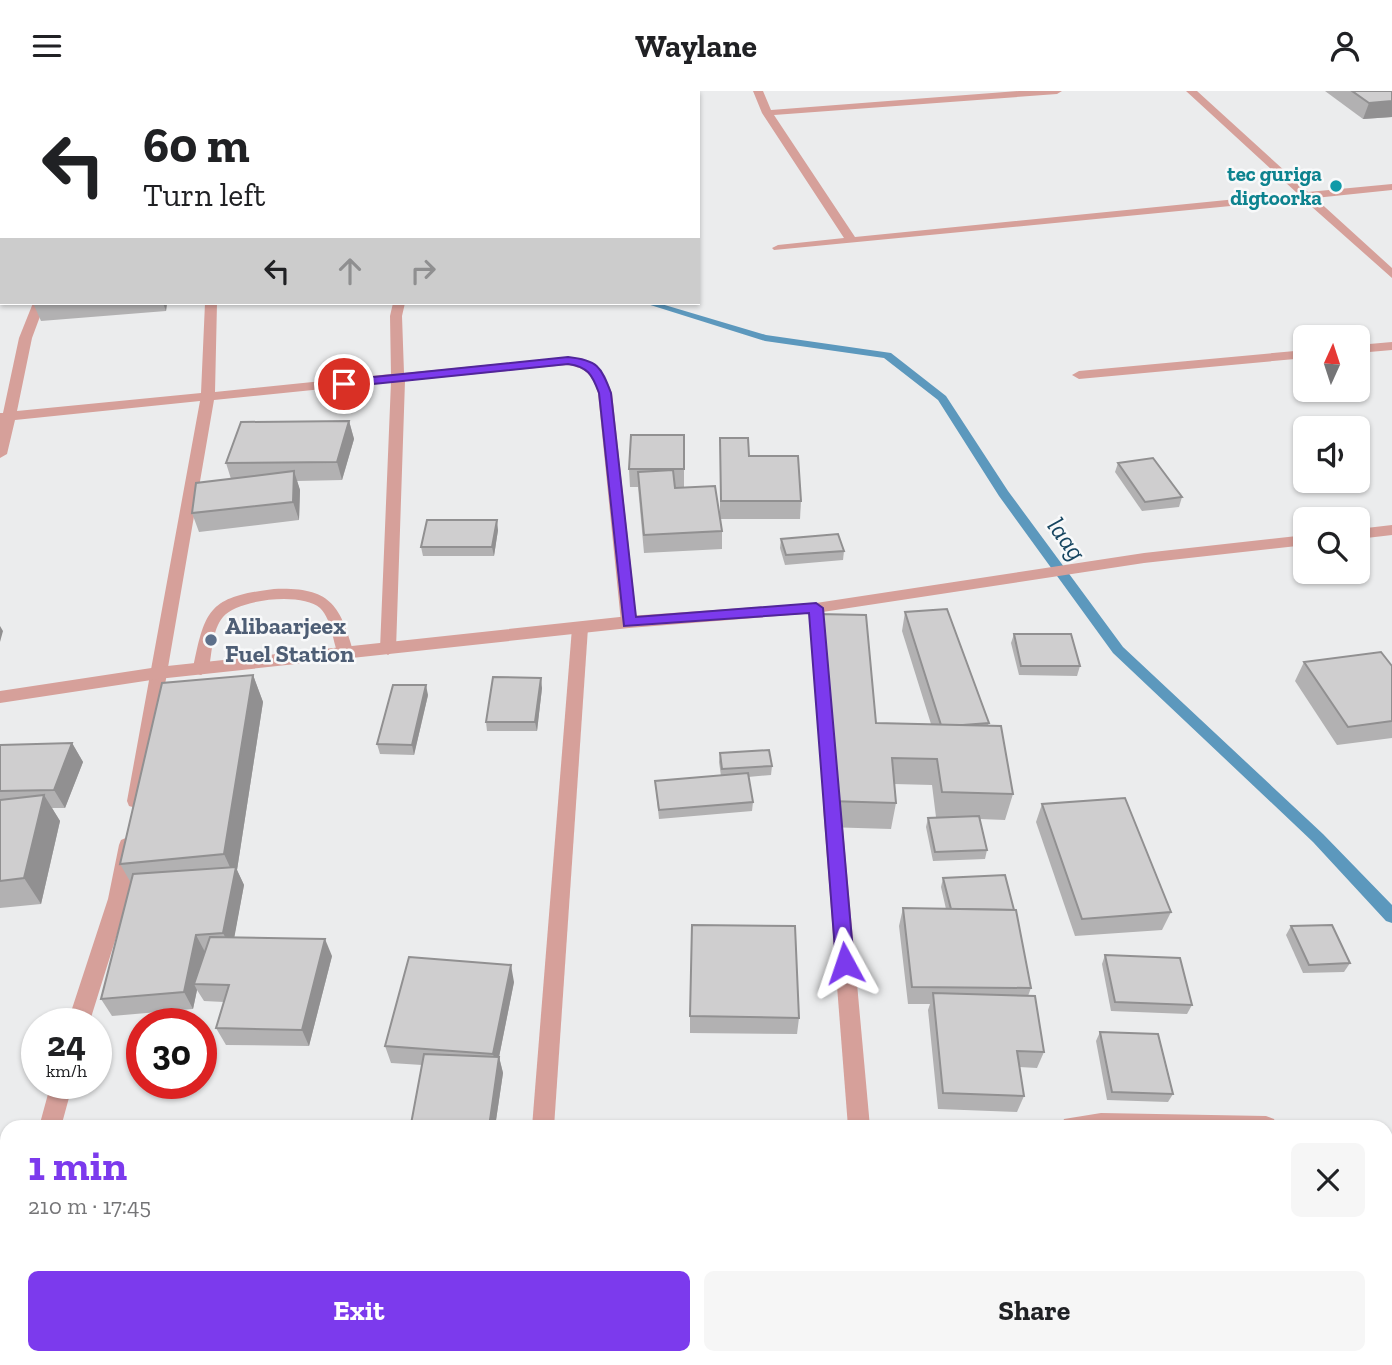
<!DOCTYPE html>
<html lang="en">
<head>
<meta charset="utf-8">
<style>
	:root { --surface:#fff; --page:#f6f6f6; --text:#202124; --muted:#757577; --accent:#7c3aed }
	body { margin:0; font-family:"Zilla Slab",serif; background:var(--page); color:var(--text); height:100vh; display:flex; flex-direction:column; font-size:26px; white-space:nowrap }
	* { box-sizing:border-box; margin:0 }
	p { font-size:23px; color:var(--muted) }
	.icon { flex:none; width:38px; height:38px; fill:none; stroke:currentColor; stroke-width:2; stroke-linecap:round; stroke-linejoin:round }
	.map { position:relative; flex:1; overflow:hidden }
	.details { position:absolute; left:0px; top:1029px; width:1393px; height:245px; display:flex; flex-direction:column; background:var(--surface); border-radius:21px 21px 0 0; box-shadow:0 2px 5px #0004 }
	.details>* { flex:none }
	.top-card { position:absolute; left:0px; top:0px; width:700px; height:214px; box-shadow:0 2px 5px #0004; background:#fff; color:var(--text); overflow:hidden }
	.needle { width:46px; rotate:3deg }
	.tools { position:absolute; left:1293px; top:234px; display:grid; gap:14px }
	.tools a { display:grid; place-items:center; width:77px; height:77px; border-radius:10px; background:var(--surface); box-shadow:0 2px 5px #0004; font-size:35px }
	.speed { position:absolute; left:21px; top:917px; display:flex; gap:14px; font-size:35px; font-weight:700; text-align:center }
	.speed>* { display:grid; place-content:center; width:91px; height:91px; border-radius:50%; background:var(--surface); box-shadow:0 2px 5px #0004; line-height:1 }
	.speed small { font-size:18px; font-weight:400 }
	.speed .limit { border:10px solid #d22; background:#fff; color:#111 }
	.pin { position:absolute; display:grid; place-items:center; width:60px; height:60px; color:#fff; margin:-30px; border:4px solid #fff; border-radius:50%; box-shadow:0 2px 7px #0007 }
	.me { position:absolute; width:77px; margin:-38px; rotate:355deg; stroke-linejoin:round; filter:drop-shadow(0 0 5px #0008) }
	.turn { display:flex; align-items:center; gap:24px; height:147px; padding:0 28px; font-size:32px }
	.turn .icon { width:91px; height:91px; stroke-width:2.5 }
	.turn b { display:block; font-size:49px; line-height:60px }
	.lanes { display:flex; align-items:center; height:66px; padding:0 28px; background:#0003; justify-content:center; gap:35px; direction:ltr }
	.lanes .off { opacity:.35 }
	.round { display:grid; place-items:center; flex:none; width:74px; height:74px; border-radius:10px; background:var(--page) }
	.overview { display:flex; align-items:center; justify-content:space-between; height:119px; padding:0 28px }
	h1 { font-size:42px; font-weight:700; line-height:52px; color:var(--accent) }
	.cta { display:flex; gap:14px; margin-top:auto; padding:14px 28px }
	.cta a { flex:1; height:80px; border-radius:10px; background:var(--accent); color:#fff; font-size:28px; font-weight:700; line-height:80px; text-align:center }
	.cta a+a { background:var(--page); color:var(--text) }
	header { display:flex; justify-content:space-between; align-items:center; height:91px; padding:0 28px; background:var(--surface); font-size:32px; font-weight:700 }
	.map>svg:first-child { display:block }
</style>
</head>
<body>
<header><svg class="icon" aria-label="menu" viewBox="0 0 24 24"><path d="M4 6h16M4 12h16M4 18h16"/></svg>Waylane<svg class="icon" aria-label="person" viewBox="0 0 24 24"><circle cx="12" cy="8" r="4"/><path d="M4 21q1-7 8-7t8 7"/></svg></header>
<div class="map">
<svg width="1392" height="1274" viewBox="0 0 1392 1274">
	<rect width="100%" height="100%" fill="#ebeced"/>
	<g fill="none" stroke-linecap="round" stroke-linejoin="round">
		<g fill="#5c98bd" fill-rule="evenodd">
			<polygon points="505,0 513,0 515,2 506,2"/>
			<polygon points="644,212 658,212 766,244 891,262 946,305 1008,400 1123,556 1323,743 1392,814 1392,832 1386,830 1313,751 1113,562 999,405 938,309 884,267 765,250"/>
		</g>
		<path fill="#d6a09a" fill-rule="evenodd" d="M274 498C330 496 340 513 354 563L352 567H340C332 552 333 530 320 517 302 501 238 508 223 526 212 539 212 562 209 578L201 584 195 582 193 578C205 517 210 506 274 498Z"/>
		<g fill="#d6a09a" fill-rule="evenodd">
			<polygon points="78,0 88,0 76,2"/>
			<polygon points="205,0 215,0 204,2"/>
			<polygon points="354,0 364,0 352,2"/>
			<polygon points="386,0 408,0 410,2 387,2"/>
			<polygon points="753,0 763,0 771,19 1019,0 1062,0 1057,3 774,24 855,146 1297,102 1186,0 1197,0 1308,101 1392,93 1392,99 1315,107 1392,177 1392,187 1303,108 774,159 772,157 778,154 844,147 762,22"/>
			<polygon points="0,62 2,62 0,69"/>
			<rect x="0" y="125" width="2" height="6"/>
			<path d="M33 212H45L32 247 17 320 201 302 205 212H217L215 301 391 283 390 225 393 212H405L402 225 404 282 567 266C593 270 603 278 612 302L637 531 629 537 621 531 598 302C592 284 587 277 567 274L405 290 396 558 388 564 380 558 391 291 214 309 145 710 143 715 136 717 129 715 127 710 200 310 15 329 7 363 0 367V322H3L19 247Z"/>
			<polygon points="1392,251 1392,259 1358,262 1358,254"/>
			<polygon points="1306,259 1306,267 1079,288 1072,284 1079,280"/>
			<polygon points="580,531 588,537 554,1036 532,1036 572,537"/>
			<polygon points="832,709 839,711 841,716 870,1036 848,1036 823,716 825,711"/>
			<polygon points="128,746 135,749 137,754 128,808 89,933 67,933 108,808 119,754 121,749"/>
			<polygon points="51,992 73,992 61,1036 39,1036"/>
			<polygon points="1101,1022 1266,1025 1274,1028 1277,1036 1061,1036 1064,1028"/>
			<polygon points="1386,1119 1392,1122 1392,1161 1386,1158"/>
			<polygon points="7,1120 7,1144 0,1145 0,1121"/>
			<polygon points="7,1256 7,1267 23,1267 22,1274 0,1274 0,1261"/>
			<rect x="426" y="1267" width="26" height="7"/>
			<polygon points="862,1267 888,1267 889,1274 863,1274"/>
			<polygon points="1126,1267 1152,1267 1153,1274 1127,1274"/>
		</g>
		<g fill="#d6a09a" fill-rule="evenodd">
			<polygon points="1392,434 1392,444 1358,448 1358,438"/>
			<polygon points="1306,444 1306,454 1144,472 816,522 629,537 158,588 0,612 0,600 158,576 629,525 816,512 1144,462"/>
		</g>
	</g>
	<g fill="#b2b1b2">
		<polygon points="1325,0 1392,0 1392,26 1363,28"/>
		<polygon points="33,212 167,212 166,220 41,230"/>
		<polygon points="349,330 354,348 342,389 297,390 300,399 299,429 199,441 192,422 231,388 226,372"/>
		<polygon points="684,344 684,396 675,396 722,440 722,458 644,462 638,396 630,396 629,378"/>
		<polygon points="749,365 801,410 800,428 720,428 720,366"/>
		<polygon points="1118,372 1182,406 1179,416 1142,420 1115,381"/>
		<polygon points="498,439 494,465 423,465 421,456"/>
		<polygon points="781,448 844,460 843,469 785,474 780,457"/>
		<polygon points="905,521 989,632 988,634 1013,703 1005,729 980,728 987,759 985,768 933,770 926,736 928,727 936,726 932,694 894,693 896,712 891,738 825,736 815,550 818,523 876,632 931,633 902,540"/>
		<polygon points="1014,543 1080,575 1077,585 1019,584 1011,552"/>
		<polygon points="1304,571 1392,575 1392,647 1337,654 1295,590"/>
		<polygon points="253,584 263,611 237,779 244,794 234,846 332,865 309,955 226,954 216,937 224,911 204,910 197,899 193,918 112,925 101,908 131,792 120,773"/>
		<polygon points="542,597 537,640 487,640 486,631"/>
		<polygon points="428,604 414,664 380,663 377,653"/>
		<polygon points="72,652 83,671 65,717 52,717 60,730 41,813 0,817 0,654"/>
		<polygon points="720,662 772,675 771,684 748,686 753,711 752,720 659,728 655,690 721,685 719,671"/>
		<polygon points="1042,713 1171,821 1162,839 1075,845 1036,731"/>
		<polygon points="943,787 1031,897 1028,905 1044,961 1037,977 1019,976 1024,1005 1017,1021 938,1018 928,919 930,913 908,913 899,835 903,817 946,818 941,796"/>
		<polygon points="1291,835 1350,872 1344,881 1303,882 1286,844"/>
		<polygon points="1105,864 1192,914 1187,923 1111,920 1102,873"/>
		<polygon points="514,891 499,966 503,982 495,1036 412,1036 411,1033 422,974 391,972 385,955"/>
		<polygon points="690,925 799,927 797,943 690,942"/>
		<polygon points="1100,941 1173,1003 1168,1011 1107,1009 1096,950"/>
		<polygon points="1386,1144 1392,1162 1392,1177 1386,1182"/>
		<polygon points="1246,1267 1386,1267 1392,1274 1248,1274"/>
	</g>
	<g fill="#919091">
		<polygon points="1392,10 1392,26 1363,28 1369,12"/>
		<polygon points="163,212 167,212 166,220"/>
		<polygon points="349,330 354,348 342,389 337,371"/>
		<polygon points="294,380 300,399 299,429 293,411"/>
		<polygon points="497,429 498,439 494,465 492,456"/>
		<polygon points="0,535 3,540 0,551"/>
		<polygon points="253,584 263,611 237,779 244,794 232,859 223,842 234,785 224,763"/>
		<polygon points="541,587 542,597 537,640 535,631"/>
		<polygon points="426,594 428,604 414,664 412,654"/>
		<polygon points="72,652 83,671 65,717 54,699"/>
		<polygon points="44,704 60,730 41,813 24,787"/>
		<polygon points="196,844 205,861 194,893 197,899 193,918 184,901"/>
		<polygon points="325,848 332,865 309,955 302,939"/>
		<polygon points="511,874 514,891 499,966 503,982 495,1036 489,1036 497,979 493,963"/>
		<polygon points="240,1267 247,1267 245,1274 238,1274"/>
		<polygon points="308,1267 315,1267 313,1274 306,1274"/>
	</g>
	<g fill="#cfcecf" stroke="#919091" stroke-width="2">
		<polygon points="1352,0 1392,0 1392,10 1369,12"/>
		<polygon points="349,330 337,371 226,372 241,331"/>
		<polygon points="631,344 684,344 684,378 629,378"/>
		<polygon points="720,347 748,347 749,365 798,365 801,410 721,410"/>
		<polygon points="1153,367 1182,406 1145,411 1118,372"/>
		<polygon points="673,379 675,397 715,395 722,440 644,444 638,381"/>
		<polygon points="294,380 293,411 192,422 196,392"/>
		<polygon points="427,429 497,429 492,456 421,456"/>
		<polygon points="838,443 844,460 786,464 781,448"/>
		<polygon points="947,518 989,632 963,634 941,634 905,521"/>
		<polygon points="818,523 866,524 876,632 1001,635 1013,703 942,701 937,668 892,667 896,712 828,710"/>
		<polygon points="1014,543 1071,543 1080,575 1021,575"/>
		<polygon points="1381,561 1392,575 1392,630 1348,636 1304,571"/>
		<polygon points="253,584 224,763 120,773 162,592"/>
		<polygon points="493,586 541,587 535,631 486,631"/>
		<polygon points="393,594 426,594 412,654 377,653"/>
		<polygon points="72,652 54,699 0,700 0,654"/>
		<polygon points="769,659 772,675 722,678 720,662"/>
		<polygon points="748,682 753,711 659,719 655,690"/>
		<polygon points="44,704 24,787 0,790 0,709"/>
		<polygon points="1125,707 1171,821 1082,828 1042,713"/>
		<polygon points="979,725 987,759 935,761 928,727"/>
		<polygon points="236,776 223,842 196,844 184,901 101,908 133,783"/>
		<polygon points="1005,784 1014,819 951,818 943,787"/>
		<polygon points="903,817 1016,819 1031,897 912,896"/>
		<polygon points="692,834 795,835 799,927 690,925"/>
		<polygon points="1332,834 1350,872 1309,874 1291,835"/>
		<polygon points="210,846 325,848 302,939 216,937 229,894 194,893"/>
		<polygon points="1105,864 1180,867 1192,914 1115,911"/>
		<polygon points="409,866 511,874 493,963 385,955"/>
		<polygon points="933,902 1035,905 1044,961 1017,960 1024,1005 943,1002"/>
		<polygon points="1100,941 1158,943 1173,1003 1112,1001"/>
		<polygon points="424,963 499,966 489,1036 411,1033"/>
		<polygon points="1386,1144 1392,1162 1392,1174 1386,1173"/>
		<polygon points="1386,1216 1392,1234 1392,1274 1272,1274 1270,1267 1386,1267"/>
		<polygon points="174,1267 240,1267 238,1274 171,1274"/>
		<polygon points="246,1267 308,1267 306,1274 244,1274"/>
		<polygon points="460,1267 533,1267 533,1274 461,1274"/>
		<polygon points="686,1267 822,1267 822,1274 685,1274"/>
	</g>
	<path fill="#7c3aed" stroke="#51269a" stroke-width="2" d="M568 266C597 269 601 275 611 302L636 526 816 512 823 517 854 872 852 878 845 880 838 878 836 872 809 522 624 535 599 302C592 283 588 276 568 273L344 296 338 293 344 289Z"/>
	<circle fill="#0f9aa8" stroke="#f8f9fa" stroke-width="2.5" cx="1336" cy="95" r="7"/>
	<circle fill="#5c6f8a" stroke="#f8f9fa" stroke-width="2.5" cx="211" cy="549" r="7"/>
	<g text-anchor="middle" stroke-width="5" stroke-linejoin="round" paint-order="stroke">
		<g font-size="21" font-weight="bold" fill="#0d838f" stroke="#f8f9fa" text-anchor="end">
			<text x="1322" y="90">tec guriga<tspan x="1322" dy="24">digtoorka</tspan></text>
		</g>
		<g font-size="24" font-weight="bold" fill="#4e5e75" stroke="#f8f9fa" text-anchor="start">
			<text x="225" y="543">Alibaarjeex<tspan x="225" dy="28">Fuel Station</tspan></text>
		</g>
		<g font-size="26" font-style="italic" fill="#164560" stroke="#f8f9fa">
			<text transform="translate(1067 448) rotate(54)" y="9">laag</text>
		</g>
	</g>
</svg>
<div class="tools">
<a><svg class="needle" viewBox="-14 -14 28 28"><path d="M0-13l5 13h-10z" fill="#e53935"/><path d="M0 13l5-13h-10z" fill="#757577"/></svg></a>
<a><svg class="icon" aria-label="sound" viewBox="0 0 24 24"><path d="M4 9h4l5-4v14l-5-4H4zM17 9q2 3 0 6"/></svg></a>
<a><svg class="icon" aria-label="search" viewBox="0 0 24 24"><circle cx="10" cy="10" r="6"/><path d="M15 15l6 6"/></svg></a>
</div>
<div class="speed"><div>24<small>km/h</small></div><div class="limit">30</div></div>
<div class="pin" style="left:344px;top:293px;background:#d93025"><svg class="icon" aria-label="arrive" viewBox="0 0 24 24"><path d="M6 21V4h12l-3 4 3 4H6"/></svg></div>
<svg class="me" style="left:845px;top:872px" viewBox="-20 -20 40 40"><path d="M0-17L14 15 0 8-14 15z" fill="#7c3aed" stroke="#fff" stroke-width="4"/></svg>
<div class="top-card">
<div class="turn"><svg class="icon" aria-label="left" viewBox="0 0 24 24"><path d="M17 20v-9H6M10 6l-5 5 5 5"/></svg><div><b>60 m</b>Turn left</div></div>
<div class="lanes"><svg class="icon" aria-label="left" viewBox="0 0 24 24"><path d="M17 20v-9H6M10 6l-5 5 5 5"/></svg><svg class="icon off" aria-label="ahead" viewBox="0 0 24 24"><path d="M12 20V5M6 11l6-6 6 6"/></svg><svg class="icon off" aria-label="right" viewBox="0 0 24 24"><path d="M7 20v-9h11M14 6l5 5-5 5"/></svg></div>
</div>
<section class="details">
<div class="overview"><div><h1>1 min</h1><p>210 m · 17:45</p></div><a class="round"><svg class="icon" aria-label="close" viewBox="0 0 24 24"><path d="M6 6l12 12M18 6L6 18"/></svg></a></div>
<div class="cta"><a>Exit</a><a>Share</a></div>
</section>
</div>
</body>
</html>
